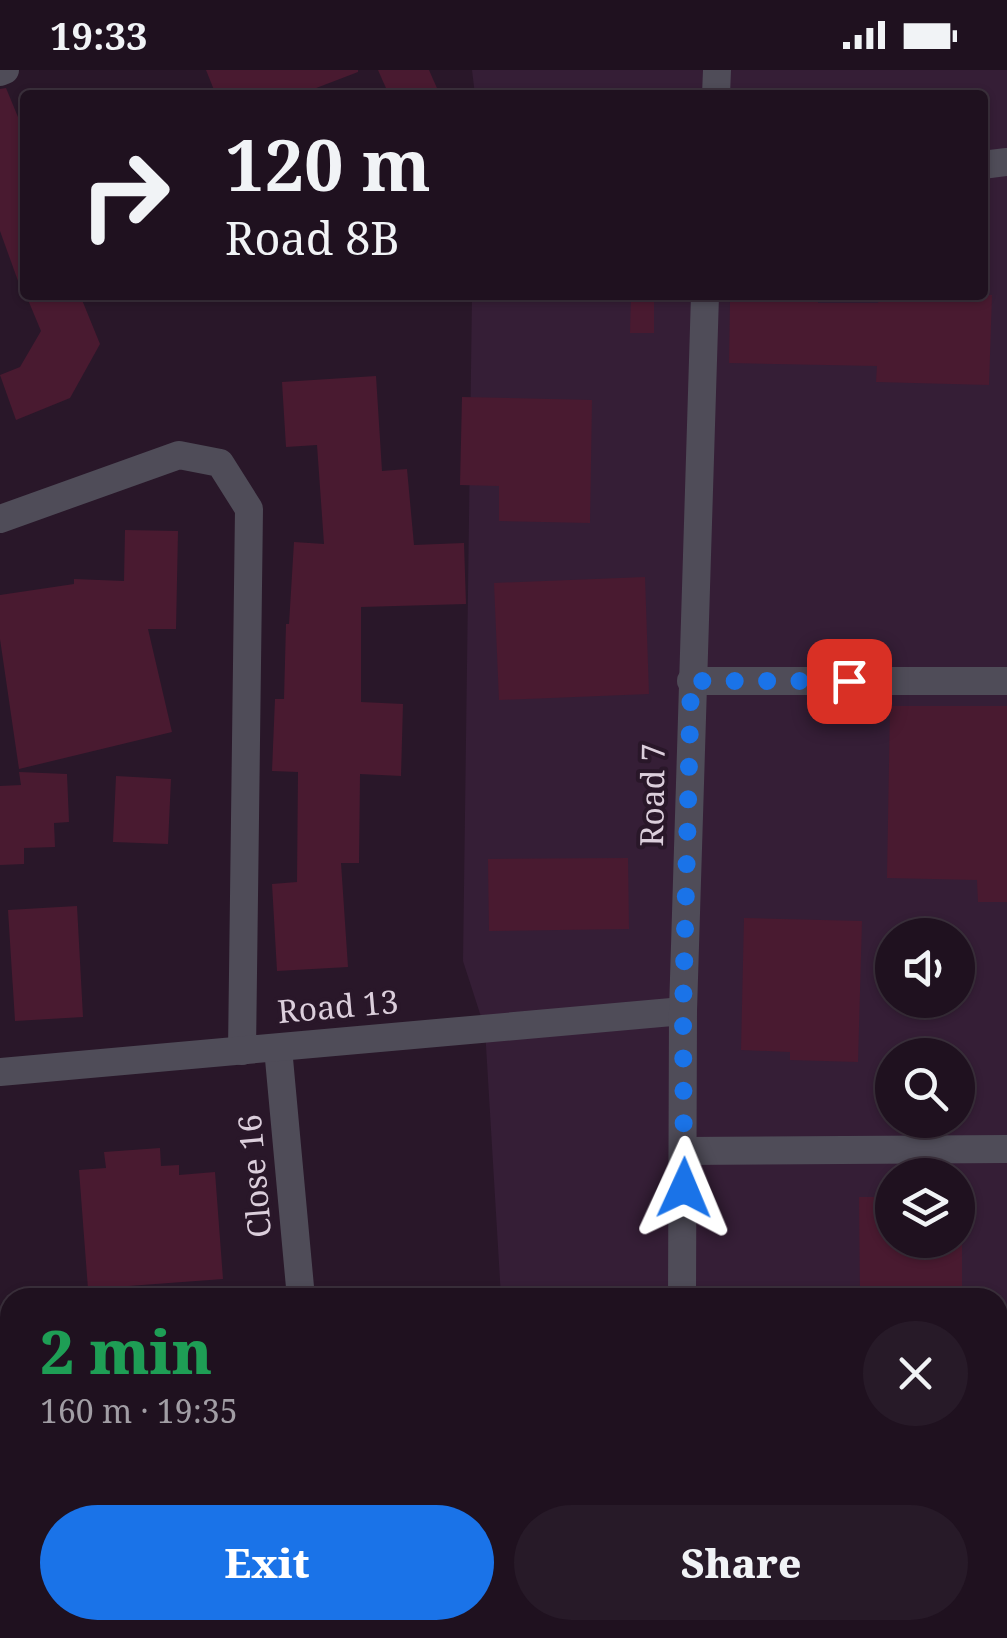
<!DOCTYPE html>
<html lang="en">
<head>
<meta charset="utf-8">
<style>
	:root { --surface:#1f111f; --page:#271a28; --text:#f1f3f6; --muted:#a19da4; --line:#3c313d; --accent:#1a73e8 }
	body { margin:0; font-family:"Noto Serif",serif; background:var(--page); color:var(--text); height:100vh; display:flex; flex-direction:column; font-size:38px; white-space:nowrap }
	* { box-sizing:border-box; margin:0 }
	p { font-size:32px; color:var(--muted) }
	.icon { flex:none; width:55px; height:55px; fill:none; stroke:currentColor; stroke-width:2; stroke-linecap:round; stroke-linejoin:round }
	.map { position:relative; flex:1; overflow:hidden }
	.panel { position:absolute; left:0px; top:1218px; width:1008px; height:352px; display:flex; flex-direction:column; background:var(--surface); border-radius:30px 30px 0 0; box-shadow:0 2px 8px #0004,0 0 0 2px var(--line) }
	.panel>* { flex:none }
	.hud { position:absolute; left:20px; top:20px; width:968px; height:210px; border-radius:10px; box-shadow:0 2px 8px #0004,0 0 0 2px var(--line); background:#1f111f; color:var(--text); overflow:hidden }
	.tools { position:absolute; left:875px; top:848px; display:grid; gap:20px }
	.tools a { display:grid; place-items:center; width:100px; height:100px; border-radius:50%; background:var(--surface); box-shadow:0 2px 8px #0004,0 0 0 2px var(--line); font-size:50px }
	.pin { position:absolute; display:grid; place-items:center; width:85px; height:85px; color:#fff; margin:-42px; border-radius:20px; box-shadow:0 5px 15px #0006 }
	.me { position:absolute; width:110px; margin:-55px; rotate:1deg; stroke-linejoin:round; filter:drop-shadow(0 0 8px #0008) }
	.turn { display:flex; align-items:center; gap:35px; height:210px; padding:0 40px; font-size:45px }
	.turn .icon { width:130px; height:130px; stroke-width:2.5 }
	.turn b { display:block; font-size:70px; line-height:85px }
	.round { display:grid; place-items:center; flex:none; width:105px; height:105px; border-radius:52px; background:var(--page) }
	.overview { display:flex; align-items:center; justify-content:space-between; height:170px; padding:0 40px }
	h1 { font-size:60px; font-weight:800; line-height:75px; color:#1e9e55 }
	.button { display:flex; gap:20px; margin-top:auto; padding:20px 40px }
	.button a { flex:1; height:115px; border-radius:60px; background:var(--accent); color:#fff; font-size:40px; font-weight:800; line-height:115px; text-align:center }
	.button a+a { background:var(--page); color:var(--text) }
	.status { display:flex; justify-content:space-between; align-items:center; height:70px; padding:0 50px; background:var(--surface); direction:ltr }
	.status svg { height:28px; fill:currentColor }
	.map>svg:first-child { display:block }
</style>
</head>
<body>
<div class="status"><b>19:33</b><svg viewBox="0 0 49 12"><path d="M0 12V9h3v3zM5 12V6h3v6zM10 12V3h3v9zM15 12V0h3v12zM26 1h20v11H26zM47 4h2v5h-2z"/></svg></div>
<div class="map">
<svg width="1007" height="1568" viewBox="0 0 1007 1568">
	<rect width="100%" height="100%" fill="#291729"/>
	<path fill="#351e36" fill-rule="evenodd" d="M472 0H1007V1568H522V1560H998V1228L501 1227 485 959 463 891 472 225H982V25H475ZM892 865H958V930H892ZM892 985H958V1050H892ZM892 1105H958V1170H892Z"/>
	<g fill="#491a30">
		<polygon points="206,0 358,0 358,2 298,25 216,25"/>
		<polygon points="378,0 429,0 440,25 389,25"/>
		<polygon points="6,18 25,64 22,222 0,161 0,19"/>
		<polygon points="26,225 80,225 100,274 70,328 16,350 0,305 20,297 41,261"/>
		<polygon points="631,225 654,225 654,263 630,263"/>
		<polygon points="751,225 819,226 818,233 878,233 879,225 992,225 989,315 876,312 877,296 729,293 730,231 750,231"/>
		<polygon points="376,306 382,401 407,399 414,475 464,473 466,534 361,537 361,632 403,634 401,706 360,704 359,793 341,793 348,897 277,901 272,814 297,812 298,702 272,701 275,629 284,629 286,554 289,554 294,472 324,474 317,375 286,377 282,312"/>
		<polygon points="462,327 592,330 590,453 499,451 499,416 460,415"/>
		<polygon points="125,460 178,461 176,559 148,559 172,662 19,699 0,569 0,525 74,514 74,509 124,511"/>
		<polygon points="645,507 649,624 499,630 494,513"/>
		<polygon points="890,636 1007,636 1007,832 978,832 977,810 887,808"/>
		<polygon points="19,702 67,704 69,752 54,753 55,777 24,778 24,794 0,795 0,716 21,715"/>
		<polygon points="116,706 171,709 168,774 113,772"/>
		<polygon points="628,788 629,859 489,861 488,789"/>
		<polygon points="77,836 83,947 15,951 8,840"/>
		<polygon points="744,848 862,851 858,992 790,990 790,982 741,980"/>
		<polygon points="160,1078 161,1096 179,1095 179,1105 215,1102 223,1209 88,1219 79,1100 106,1098 104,1082"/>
		<polygon points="859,1127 892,1127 892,1170 962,1170 962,1228 860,1228"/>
	</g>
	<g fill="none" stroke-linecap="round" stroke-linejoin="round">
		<g stroke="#4f4c58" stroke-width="28">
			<polyline points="0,2 5,0"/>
			<polyline points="716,25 717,0"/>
			<polyline points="982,95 1007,92"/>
			<polyline points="0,449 179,385 220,393 249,439 242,981"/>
			<polyline points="691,611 1007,611"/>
			<polyline points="278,978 301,1228"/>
			<polyline points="0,1002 683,941"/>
			<polyline points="685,1081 1007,1079"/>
			<polyline points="682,1228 683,941 705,225"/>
			<polyline points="0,1451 10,1450"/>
			<polyline points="998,1554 1007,1553"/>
			<polyline points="715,1560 724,1567 870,1560"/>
		</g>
	</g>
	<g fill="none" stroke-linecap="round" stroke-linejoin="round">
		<polyline stroke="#1a73e8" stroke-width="18" stroke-dasharray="0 32.4" points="684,1118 683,942 691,611 849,611"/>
	</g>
	<g text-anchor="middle" stroke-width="8" stroke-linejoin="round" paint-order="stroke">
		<g font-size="32" fill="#dbcedb" stroke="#291729">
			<text transform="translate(653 725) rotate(-89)" y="11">Road 7</text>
			<text transform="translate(338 937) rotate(-5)" y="11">Road 13</text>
			<text transform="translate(255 1106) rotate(-95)" y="11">Close 16</text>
		</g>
	</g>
</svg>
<div class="tools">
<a><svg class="icon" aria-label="sound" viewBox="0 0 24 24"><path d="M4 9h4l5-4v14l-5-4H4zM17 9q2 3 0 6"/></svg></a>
<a><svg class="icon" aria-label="search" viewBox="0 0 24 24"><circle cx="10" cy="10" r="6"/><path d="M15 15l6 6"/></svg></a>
<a><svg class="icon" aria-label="layers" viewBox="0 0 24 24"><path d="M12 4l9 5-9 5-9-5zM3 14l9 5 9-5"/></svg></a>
</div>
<div class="pin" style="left:849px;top:611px;background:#d93025"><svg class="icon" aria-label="arrive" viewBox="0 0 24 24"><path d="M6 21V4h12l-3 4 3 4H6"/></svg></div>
<svg class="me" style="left:684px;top:1118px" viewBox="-20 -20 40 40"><path d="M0-17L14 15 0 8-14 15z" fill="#1a73e8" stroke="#fff" stroke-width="4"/></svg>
<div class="hud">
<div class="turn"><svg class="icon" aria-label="right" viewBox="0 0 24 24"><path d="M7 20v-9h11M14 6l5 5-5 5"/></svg><div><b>120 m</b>Road 8B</div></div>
</div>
<section class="panel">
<div class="overview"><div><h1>2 min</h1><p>160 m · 19:35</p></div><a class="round"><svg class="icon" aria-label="close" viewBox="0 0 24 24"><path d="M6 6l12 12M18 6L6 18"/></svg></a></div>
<div class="button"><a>Exit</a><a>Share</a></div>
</section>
</div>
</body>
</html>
